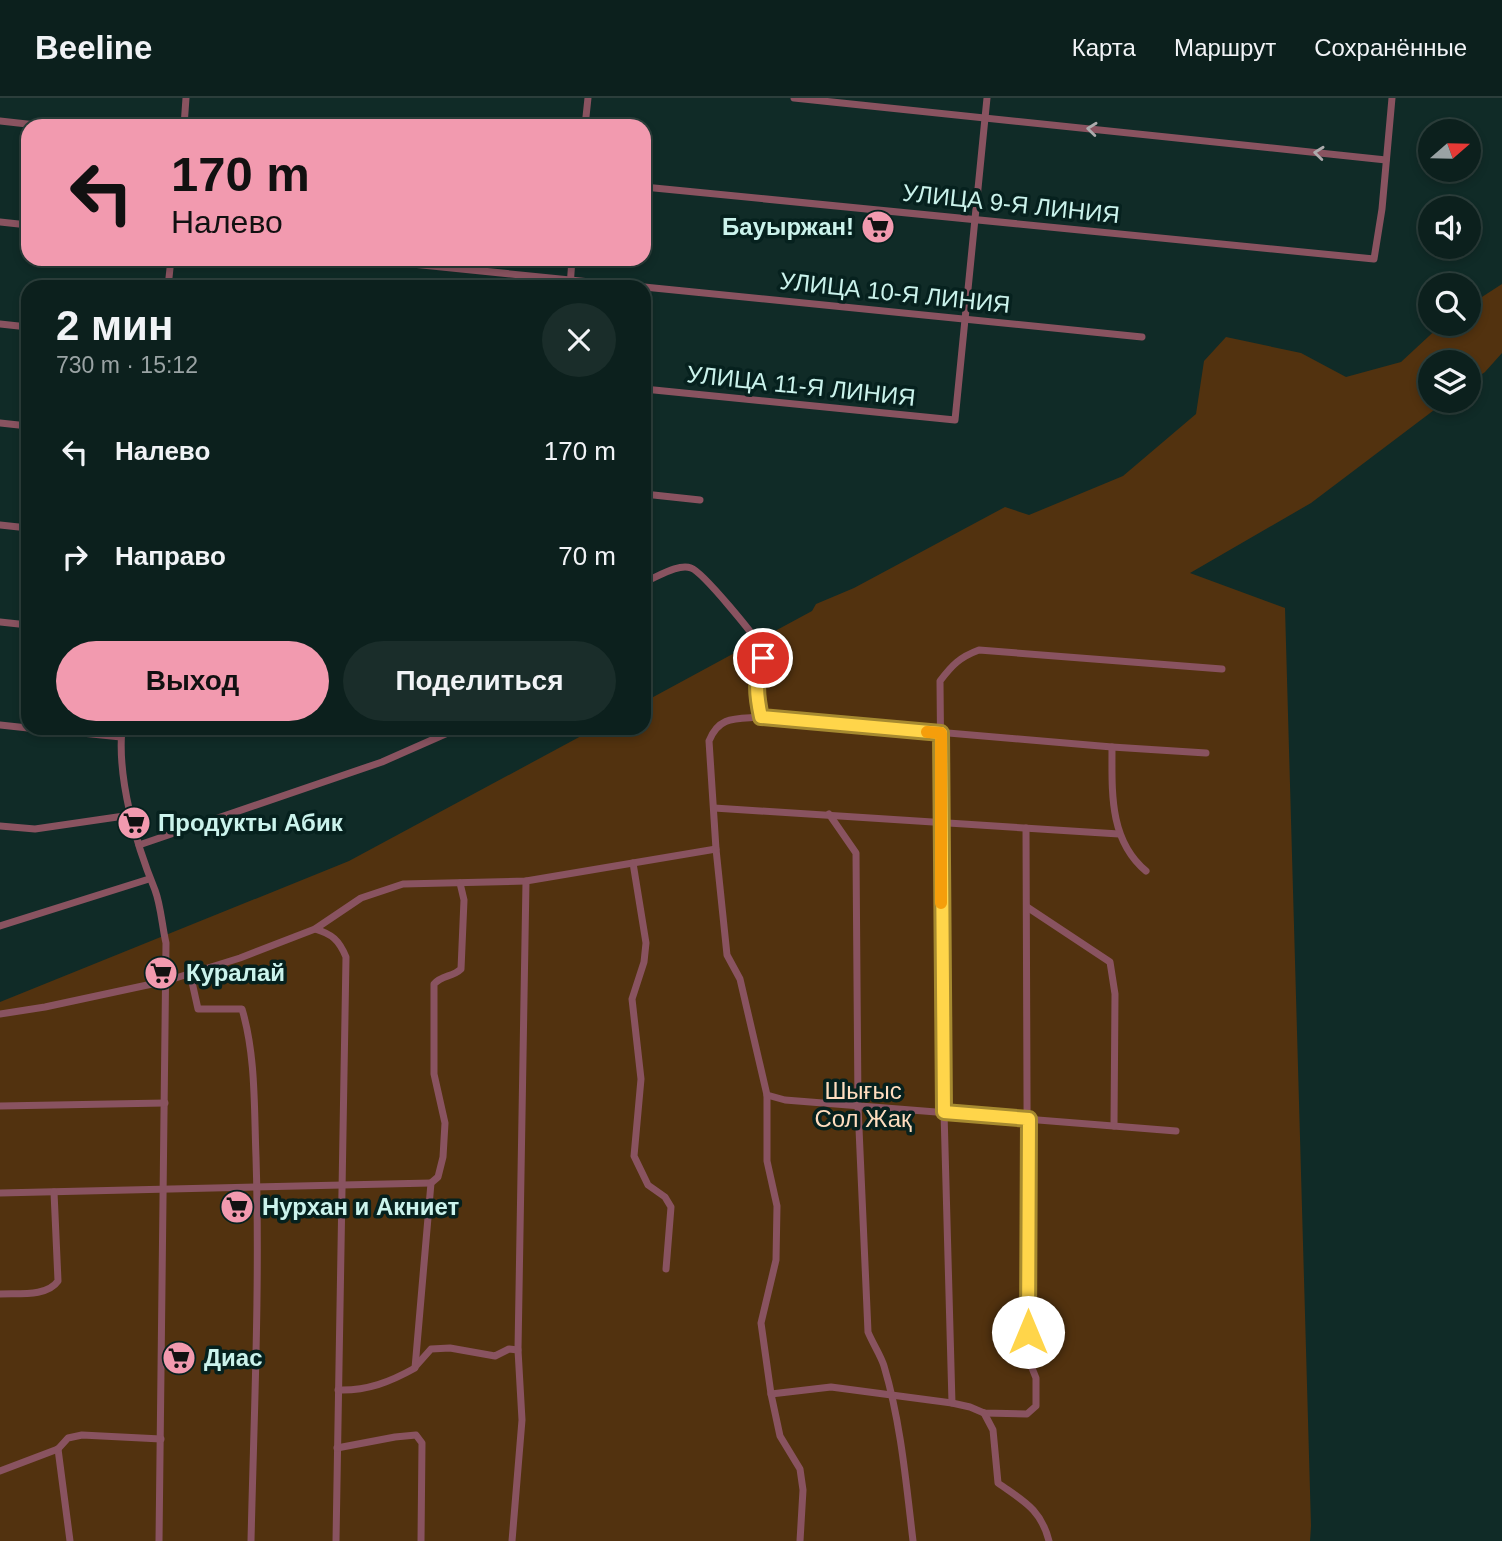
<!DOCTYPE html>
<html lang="ru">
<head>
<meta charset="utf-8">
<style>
	:root { --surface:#0c201d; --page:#1a2d2a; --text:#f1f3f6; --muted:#9aa3a4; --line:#2c3e3b; --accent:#f29aaf }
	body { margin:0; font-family:Arial,sans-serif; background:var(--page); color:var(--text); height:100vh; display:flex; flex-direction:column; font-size:26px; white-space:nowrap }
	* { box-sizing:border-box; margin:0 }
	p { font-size:23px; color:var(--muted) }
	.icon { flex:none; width:38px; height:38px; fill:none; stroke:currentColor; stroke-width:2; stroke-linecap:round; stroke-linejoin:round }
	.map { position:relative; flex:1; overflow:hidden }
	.side { position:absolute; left:21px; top:182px; width:630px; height:455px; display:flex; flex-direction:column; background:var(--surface); border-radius:21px; box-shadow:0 4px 10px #0003,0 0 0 2px var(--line) }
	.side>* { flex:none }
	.banner { position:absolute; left:21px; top:21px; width:630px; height:147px; border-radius:21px; box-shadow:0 4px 10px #0003,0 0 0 2px var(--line); background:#f29aaf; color:#111; overflow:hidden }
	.needle { width:46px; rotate:70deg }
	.controls { position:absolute; left:1418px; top:21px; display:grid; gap:14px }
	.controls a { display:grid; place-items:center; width:63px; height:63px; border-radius:50%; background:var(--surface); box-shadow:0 4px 10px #0003,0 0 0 2px var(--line); font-size:35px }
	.pin { position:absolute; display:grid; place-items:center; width:60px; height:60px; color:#fff; margin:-30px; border:4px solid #fff; border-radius:50%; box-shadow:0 2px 7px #0007 }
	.me { position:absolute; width:77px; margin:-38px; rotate:0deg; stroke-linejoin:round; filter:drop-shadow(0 0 5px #0008) }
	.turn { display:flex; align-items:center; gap:24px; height:147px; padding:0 35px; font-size:32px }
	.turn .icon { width:91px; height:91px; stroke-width:2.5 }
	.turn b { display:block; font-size:49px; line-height:60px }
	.round { display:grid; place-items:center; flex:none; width:74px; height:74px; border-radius:37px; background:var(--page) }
	.headline { display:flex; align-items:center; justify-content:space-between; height:119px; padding:0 35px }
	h1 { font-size:42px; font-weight:600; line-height:52px }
	.button { display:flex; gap:14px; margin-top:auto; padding:14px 35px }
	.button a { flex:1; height:80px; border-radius:42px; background:var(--accent); color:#111; font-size:28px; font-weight:600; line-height:80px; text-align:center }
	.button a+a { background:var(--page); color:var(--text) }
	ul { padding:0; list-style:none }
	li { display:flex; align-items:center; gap:21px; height:105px; padding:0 35px }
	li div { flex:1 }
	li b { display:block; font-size:26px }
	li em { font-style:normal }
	header { display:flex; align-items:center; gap:42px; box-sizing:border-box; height:98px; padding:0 35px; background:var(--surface); border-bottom:2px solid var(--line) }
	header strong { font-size:33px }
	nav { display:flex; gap:38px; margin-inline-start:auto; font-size:24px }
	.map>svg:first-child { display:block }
</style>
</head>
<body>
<header>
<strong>Beeline</strong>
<nav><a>Карта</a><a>Маршрут</a><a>Сохранённые</a></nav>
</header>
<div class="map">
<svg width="1502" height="1443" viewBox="0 0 1502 1443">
	<rect width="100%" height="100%" fill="#102b27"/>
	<polygon fill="#52320f" points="1502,186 1502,255 1485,274 1468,286 1468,264 1430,264 1430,303 1446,303 1311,405 1190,475 1285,510 1311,1428 1310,1443 0,1443 0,904 349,763 596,630 644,630 644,604 812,513 816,506 854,490 1005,409 1029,417 1123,378 1196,316 1204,263 1226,239 1301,255 1346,279 1401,264 1442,226 1468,226 1468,208"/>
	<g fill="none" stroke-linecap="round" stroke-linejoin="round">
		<g stroke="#895360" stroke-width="7">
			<polyline points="794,0 1386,62"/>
			<polyline points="0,23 45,28"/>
			<polyline points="184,28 186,0"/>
			<polyline points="585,28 588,0"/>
			<polyline points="644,89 1374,161 1382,111 1392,0"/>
			<polyline points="0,124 28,127"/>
			<polyline points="363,161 640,189"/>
			<polyline points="168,189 171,161"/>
			<polyline points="570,189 572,161"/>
			<polyline points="644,189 1142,239"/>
			<polyline points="0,226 28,229"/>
			<polyline points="644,291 955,322 987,0"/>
			<polyline points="0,325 28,328"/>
			<polyline points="644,396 700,402"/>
			<polyline points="0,427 28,430"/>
			<path d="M644 484C656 480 678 465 691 470 703 474 756 539 763 552 763 563 758 570 756 580 754 593 758 606 761 619"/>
			<polyline points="0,524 28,527"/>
			<polyline points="0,627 28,630"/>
			<polyline points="33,630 121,639"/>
			<path d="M122 630C117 681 136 746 155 792 161 808 162 828 166 845L159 1443"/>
			<path d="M1112 649C1112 694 1109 742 1146 773"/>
			<polyline points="714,710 1119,736"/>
			<path d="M829 716 856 755 858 1008 868 1234C873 1246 881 1258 884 1268 901 1325 906 1384 913 1443"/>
			<polyline points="0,728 35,731 131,717"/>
			<polyline points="139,747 382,664 459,630"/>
			<polyline points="633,765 646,845 644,864 632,901 641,981 634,1058 648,1087 665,1099 671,1109 666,1171"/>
			<polyline points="1027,809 1110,864 1115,896 1114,1028"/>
			<polyline points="0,828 149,781"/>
			<path d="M315 831C332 836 339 842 346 859L336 1443"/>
			<path d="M190 875 198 911H242C256 958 254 1011 256 1059 260 1187 254 1315 251 1443"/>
			<polyline points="0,916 45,909 166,883 240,860 315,831 361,800 403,786 526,783 716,751"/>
			<polyline points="767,997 785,1002 1176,1033"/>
			<polyline points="0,1008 165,1005"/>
			<polyline points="0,1095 431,1085"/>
			<path d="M0 1196C18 1195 47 1199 58 1183L54 1094"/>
			<polyline points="415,1269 431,1251 450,1250 495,1258 509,1251 518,1252"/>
			<path d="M338 1292C367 1293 390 1284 415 1270L431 1085 438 1079 443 1059 445 1025 434 976V886C442 877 453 879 461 871L464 802 460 785"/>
			<polyline points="771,1296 831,1289 952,1305 970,1309 984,1315 1027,1316 1036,1308 1036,1280 1028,1260 1026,730"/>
			<path d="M952 1305 944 1014 940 583C952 567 960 559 979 552L1222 571"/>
			<path d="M984 1315 993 1332 998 1385C1023 1403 1041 1411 1049 1443"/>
			<polyline points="337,1350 395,1339 416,1337 422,1345 421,1443"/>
			<polyline points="58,1351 70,1443"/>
			<polyline points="0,1373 58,1351 68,1340 82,1337 161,1341"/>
			<polyline points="512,1443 522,1322 518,1252 526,783"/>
			<path d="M800 1443 803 1392 800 1371 780 1338 771 1296 761 1225 776 1162 777 1108 767 1063V997L740 881 727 857 716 751 709 643C719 617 737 621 761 619L1112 649 1206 655"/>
		</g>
	</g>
	<defs><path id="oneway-chevron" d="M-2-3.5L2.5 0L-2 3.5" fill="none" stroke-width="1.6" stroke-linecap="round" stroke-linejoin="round" transform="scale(1.75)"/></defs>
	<g stroke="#adabad">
		<use href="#oneway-chevron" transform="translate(1092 31) rotate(-174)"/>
		<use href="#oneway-chevron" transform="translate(1319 55) rotate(-174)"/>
	</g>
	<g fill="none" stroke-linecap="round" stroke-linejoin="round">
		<defs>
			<path id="route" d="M763 560C755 582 756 596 761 619L941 635 944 1014 1029 1021 1028 1234"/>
		</defs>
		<use href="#route" stroke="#a68a30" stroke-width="18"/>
		<use href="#route" stroke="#ffd54a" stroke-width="12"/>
		<polyline stroke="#f59e0b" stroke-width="12" points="927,634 941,635 941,805"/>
	</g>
	<defs>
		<symbol id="supermarket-disc" viewBox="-11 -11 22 22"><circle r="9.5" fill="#f29aaf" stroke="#06211e"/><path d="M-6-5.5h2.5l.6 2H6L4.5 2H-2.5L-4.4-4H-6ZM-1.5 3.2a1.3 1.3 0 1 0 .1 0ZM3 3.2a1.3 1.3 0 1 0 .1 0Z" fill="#111"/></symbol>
	</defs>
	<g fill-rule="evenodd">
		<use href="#supermarket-disc" x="859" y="110" width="38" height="38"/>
		<use href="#supermarket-disc" x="115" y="706" width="38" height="38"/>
		<use href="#supermarket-disc" x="142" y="856" width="38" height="38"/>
		<use href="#supermarket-disc" x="218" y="1090" width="38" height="38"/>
		<use href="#supermarket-disc" x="160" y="1241" width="38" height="38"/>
	</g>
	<g text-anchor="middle" stroke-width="7" stroke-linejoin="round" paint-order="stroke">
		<g font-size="24" fill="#cbf3ec" stroke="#06211e">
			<text transform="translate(1011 106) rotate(6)" y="8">УЛИЦА 9-Я ЛИНИЯ</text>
			<text transform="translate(895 195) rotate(6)" y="8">УЛИЦА 10-Я ЛИНИЯ</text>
			<text transform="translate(801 288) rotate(6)" y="8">УЛИЦА 11-Я ЛИНИЯ</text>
		</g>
		<g font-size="24" font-weight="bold" fill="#cbf3ec" stroke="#06211e" text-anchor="start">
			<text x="854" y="137" text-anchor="end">Бауыржан!</text>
			<text x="158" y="733">Продукты Абик</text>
			<text x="186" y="883">Куралай</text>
			<text x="262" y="1117">Нурхан и Акниет</text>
			<text x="204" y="1268">Диас</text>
		</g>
		<g font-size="24" fill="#ffddbf" stroke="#06211e">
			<text x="863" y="1001">Шығыс<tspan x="863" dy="28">Сол Жақ</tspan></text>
		</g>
	</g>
</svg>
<div class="controls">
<a><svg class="needle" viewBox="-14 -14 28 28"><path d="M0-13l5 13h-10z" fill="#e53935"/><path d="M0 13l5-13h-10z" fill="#9aa3a4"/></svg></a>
<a><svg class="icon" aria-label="sound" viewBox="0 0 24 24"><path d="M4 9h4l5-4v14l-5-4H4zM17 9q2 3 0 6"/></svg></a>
<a><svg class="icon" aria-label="search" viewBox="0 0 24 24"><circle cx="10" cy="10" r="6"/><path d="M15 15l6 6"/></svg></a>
<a><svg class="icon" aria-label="layers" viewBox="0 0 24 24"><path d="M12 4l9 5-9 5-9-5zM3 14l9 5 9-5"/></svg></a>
</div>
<div class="pin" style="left:763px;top:560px;background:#d93025"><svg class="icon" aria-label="arrive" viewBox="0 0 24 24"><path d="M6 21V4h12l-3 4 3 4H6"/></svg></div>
<svg class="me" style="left:1028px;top:1234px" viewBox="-20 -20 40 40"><circle r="19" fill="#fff"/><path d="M0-13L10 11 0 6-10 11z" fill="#ffd54a"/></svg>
<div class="banner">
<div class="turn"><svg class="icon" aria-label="left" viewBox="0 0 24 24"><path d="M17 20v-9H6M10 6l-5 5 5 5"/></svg><div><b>170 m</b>Налево</div></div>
</div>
<section class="side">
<div class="headline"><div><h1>2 мин</h1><p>730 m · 15:12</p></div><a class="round"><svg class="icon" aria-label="close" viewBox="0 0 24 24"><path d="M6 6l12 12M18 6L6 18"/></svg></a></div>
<ul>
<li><svg class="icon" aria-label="left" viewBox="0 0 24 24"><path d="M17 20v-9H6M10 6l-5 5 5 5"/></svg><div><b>Налево</b></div><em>170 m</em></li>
<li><svg class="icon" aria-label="right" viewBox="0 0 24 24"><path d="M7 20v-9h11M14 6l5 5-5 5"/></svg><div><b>Направо</b></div><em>70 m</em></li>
</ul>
<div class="button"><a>Выход</a><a>Поделиться</a></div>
</section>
</div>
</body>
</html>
